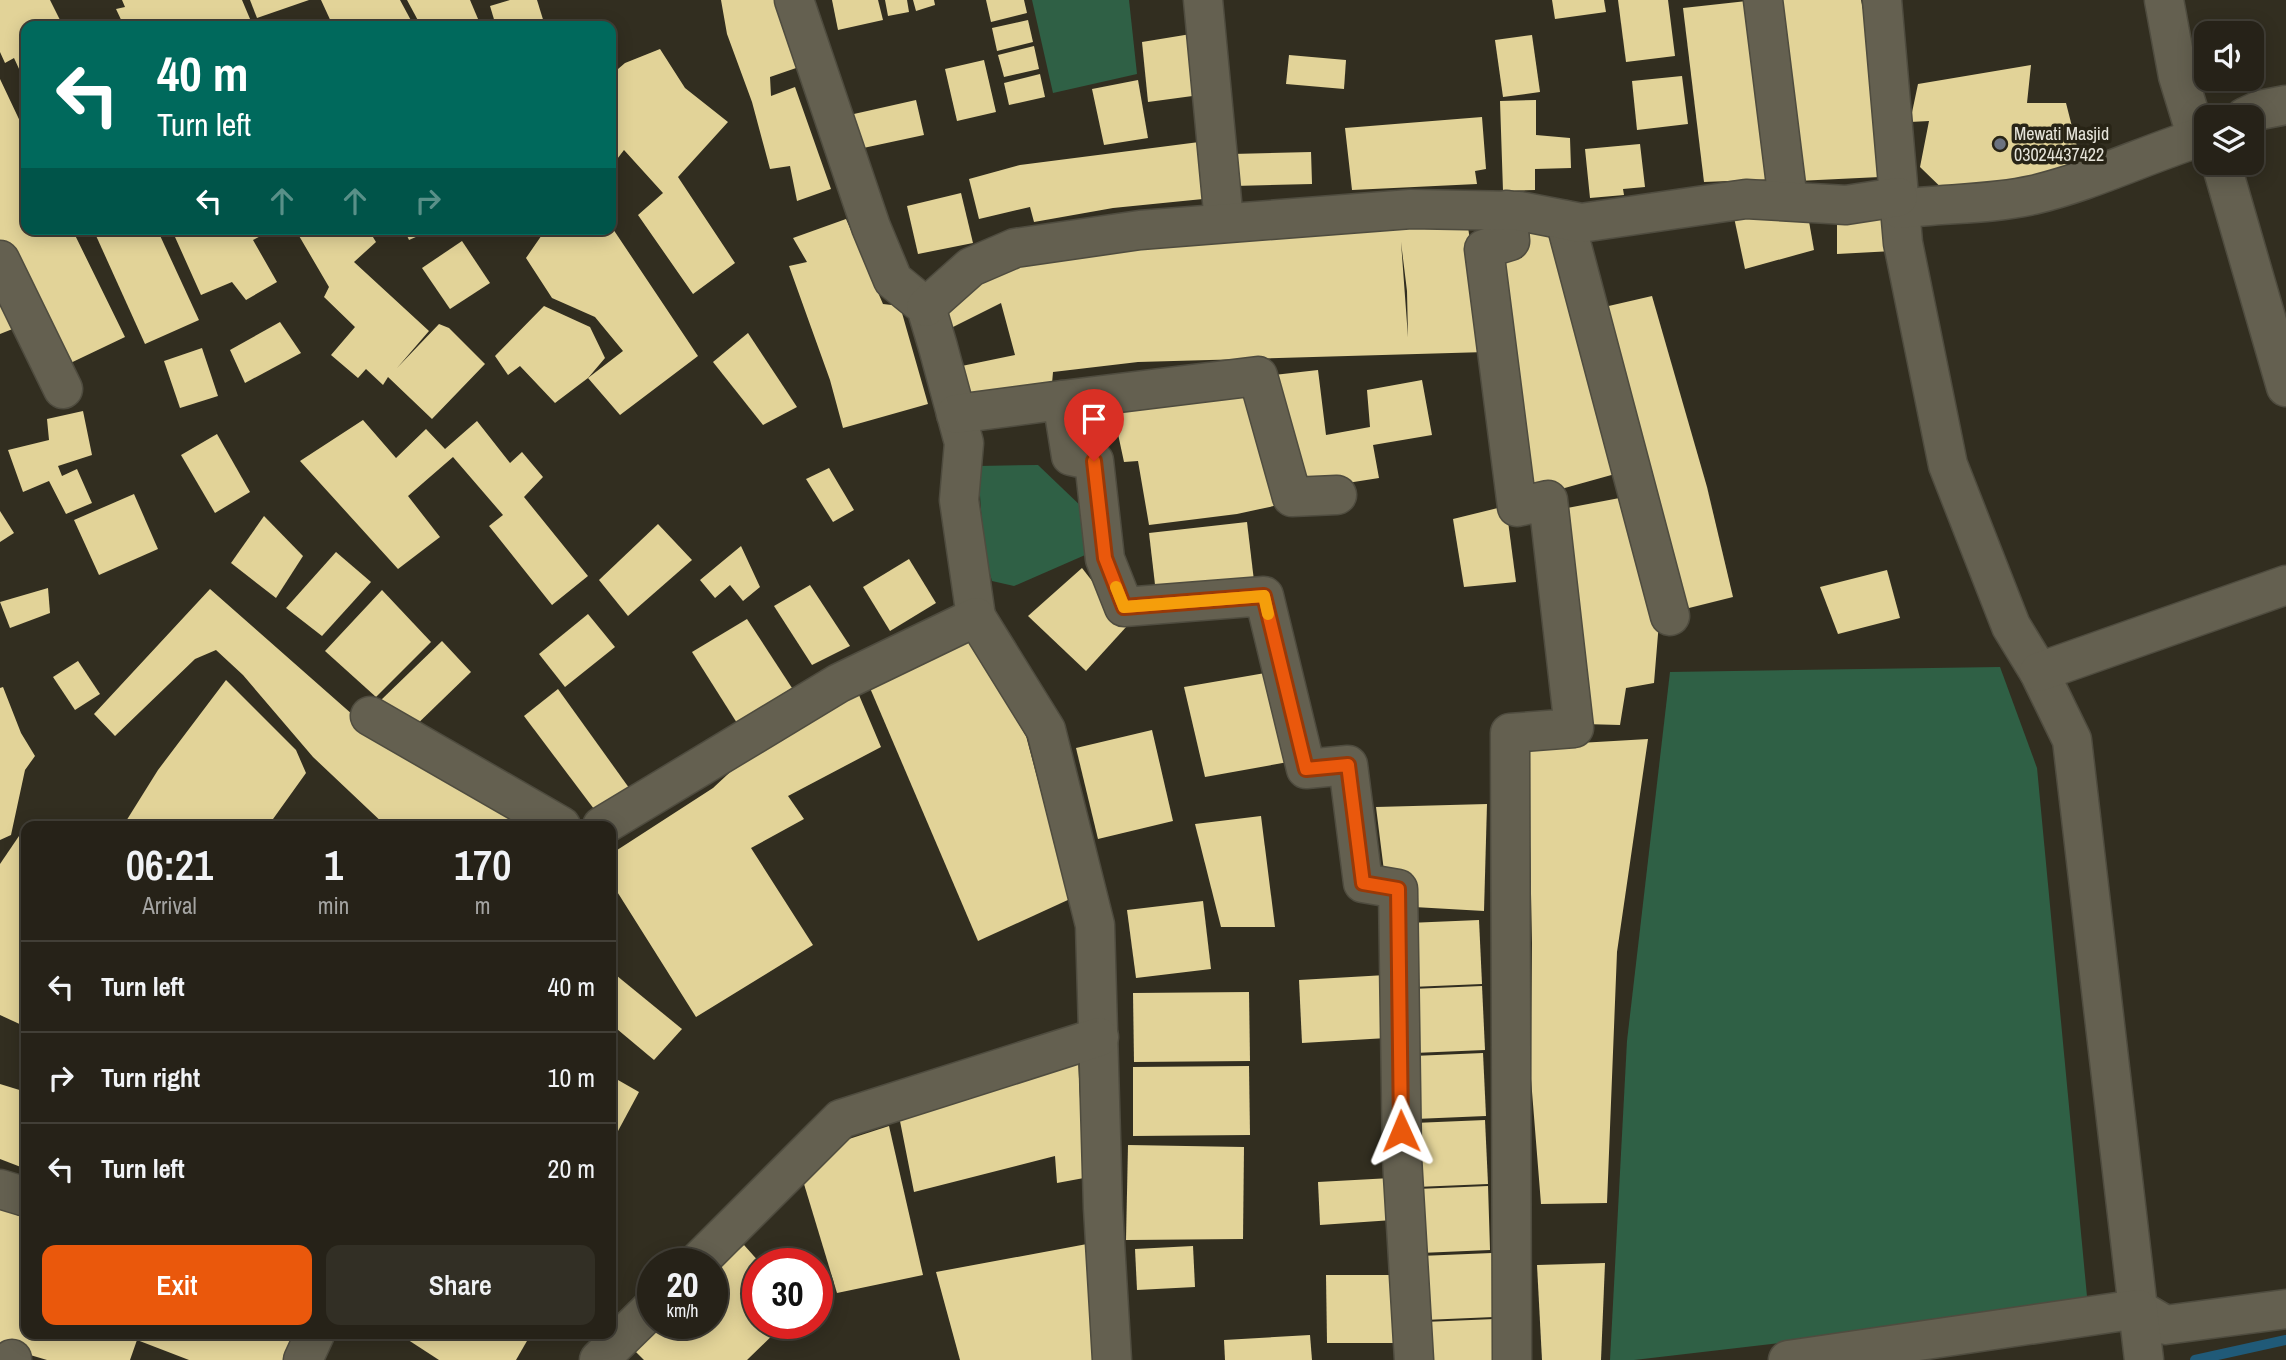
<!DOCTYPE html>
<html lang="en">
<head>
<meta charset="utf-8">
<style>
	:root { --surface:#262218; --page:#322f25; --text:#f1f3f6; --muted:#a4a4a2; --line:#423f37; --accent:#ea580c }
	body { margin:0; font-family:"Archivo Narrow",sans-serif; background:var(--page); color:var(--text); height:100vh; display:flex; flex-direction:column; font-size:26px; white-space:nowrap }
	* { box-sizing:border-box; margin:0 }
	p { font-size:23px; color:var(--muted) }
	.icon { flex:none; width:38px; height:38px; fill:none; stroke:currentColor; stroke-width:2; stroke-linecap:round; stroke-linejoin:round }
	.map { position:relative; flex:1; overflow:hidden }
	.panel { position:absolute; left:21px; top:821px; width:595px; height:518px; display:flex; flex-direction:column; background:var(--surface); border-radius:14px; box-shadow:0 4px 18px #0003,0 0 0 2px var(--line) }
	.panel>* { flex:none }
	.top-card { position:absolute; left:21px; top:21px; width:595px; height:214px; border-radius:14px; box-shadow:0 4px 18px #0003,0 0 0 2px var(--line); background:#00695c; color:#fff; overflow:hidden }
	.fabs { position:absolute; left:2194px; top:21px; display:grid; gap:14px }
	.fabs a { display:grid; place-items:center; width:70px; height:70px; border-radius:14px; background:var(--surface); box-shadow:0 4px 18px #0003,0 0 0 2px var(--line); font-size:35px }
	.speed { position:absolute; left:637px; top:1248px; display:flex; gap:14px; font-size:35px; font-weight:700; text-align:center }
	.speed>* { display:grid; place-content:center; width:91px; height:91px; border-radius:50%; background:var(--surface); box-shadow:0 4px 18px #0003,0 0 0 2px var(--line); line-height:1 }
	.speed small { font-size:18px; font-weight:400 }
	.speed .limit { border:10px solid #d22; background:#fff; color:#111 }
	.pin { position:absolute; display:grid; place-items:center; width:60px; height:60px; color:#fff; margin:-72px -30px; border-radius:50% 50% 50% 0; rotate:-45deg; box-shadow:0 0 7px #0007 }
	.pin .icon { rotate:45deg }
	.me { position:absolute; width:77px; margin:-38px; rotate:359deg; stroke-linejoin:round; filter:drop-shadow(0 0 5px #0008) }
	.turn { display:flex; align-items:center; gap:24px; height:147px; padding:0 21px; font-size:32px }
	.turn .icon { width:91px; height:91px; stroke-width:2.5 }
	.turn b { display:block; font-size:49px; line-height:60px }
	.lanes { display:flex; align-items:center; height:66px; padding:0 21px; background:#0003; justify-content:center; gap:35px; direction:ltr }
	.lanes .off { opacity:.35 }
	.eta { display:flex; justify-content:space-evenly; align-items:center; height:119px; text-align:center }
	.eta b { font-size:42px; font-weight:600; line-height:49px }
	.cta { display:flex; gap:14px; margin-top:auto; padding:14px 21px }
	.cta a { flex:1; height:80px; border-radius:14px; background:var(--accent); color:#fff; font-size:28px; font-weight:600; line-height:80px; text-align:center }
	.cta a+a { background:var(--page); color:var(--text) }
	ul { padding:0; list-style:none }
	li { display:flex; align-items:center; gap:21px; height:91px; padding:0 21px; border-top:2px solid var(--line) }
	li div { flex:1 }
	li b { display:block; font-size:26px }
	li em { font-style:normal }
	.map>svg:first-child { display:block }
</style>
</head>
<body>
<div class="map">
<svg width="2286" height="1360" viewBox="0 0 2286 1360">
	<rect width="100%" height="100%" fill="#322e20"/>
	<g fill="#2f6045">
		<polygon points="1032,0 1129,0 1137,74 1053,93"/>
		<polygon points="1038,465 1084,509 1092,552 1014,586 992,581 984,554 978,466"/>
		<polygon points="2000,667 2037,768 2088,1307 1634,1360 1610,1360 1627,1041 1670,672"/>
	</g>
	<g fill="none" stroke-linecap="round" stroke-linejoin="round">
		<polyline stroke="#205a78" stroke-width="10" points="2195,1360 2286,1340"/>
	</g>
	<g fill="#e2d398" fill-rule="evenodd">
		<polygon points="0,0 50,0 63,26 26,26 26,84 14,58 5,63 0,52"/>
		<polygon points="122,0 242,0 253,26 124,26 116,9 125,7"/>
		<polygon points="250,0 309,0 257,18"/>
		<polygon points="321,0 400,0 414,26 333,26"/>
		<polygon points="407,0 470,0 481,26 421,26"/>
		<polygon points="510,0 537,0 545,26 496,26 490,6"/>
		<polygon points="721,0 775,0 799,67 770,77 771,96 795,87 831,189 797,201 790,166 770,169 752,102 727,34"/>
		<polygon points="832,0 878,0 883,20 838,30"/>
		<polygon points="885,0 907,0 909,12 888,16"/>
		<polygon points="913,0 934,0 935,5 916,11"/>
		<polygon points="986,0 1024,0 1027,13 991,22"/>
		<polygon points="1552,0 1604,0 1606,12 1555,19"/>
		<polygon points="1618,0 1668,0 1675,56 1626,62"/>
		<polygon points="1756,0 1777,179 1704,182 1683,8"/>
		<polygon points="1776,0 1861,0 1868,33 1880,177 1797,181"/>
		<polygon points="1028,20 1033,42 997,51 992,28"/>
		<polygon points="1197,33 1200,95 1148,102 1142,42"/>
		<polygon points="1532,35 1540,92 1503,97 1495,40"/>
		<polygon points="1034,46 1039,69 1004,77 998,55"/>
		<polygon points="660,49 685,88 728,122 678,177 735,263 693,294 638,215 663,193 624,150 611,167 611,75 625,63"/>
		<polygon points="1289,55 1346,60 1344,89 1286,84"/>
		<polygon points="984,60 996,112 957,121 945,69"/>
		<polygon points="2031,65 2027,103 2066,103 2083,170 1954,200 1920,167 1929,121 1910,122 1918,84"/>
		<polygon points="1040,74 1045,97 1009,105 1004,83"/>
		<polygon points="1682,76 1688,124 1637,130 1632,81"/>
		<polygon points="0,79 26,134 26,229 72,229 125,337 60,368 0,243"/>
		<polygon points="1138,80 1148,138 1104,145 1092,89"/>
		<polygon points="916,100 924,135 854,150 845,116"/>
		<polygon points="1536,100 1536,135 1570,138 1571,168 1535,169 1535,190 1503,191 1500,101"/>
		<polygon points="1482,117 1486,169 1475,171 1477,184 1352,190 1345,128"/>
		<polygon points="1207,141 1213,198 1113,208 1034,222 1030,207 979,219 969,179 1020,165"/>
		<polygon points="1640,144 1645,187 1623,189 1624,195 1590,198 1585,149"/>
		<polygon points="1311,152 1312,184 1234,186 1232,154"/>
		<polygon points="961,193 973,243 918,254 907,206"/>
		<polygon points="1884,207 1893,251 1837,254 1837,213"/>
		<polygon points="1732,208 1807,210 1814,250 1745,269"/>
		<polygon points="846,219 883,304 900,306 928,404 843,428 830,380 789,266 807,262 793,238"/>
		<path d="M1467 220 1486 352 1138 362 1053 372 1051 395 965 405 952 368 1015 355 1001 303 951 328 944 300 1013 264 1198 243 1234 242ZM1401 242 1407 291 1408 337Z"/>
		<polygon points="1518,221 1555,229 1615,474 1536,496 1496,258 1522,258"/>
		<polygon points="611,226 698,356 620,415 588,378 623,351 595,317 552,298 526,258 546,229 611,229"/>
		<polygon points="93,229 157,229 199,320 145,344"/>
		<polygon points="188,229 274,229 253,240 277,282 246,300 232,282 201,295 175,237"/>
		<polygon points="295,229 368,229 376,242 354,262 429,331 397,368 439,324 449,328 485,364 432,419 388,377 383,385 366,369 358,378 331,355 355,327 324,297 329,287"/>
		<polygon points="404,229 434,229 409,240"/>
		<polygon points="462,241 490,283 450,309 422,268"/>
		<polygon points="0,292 15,328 0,334"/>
		<polygon points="1652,296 1707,487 1733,597 1681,610 1600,308"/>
		<polygon points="544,306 590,327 605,358 588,378 555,403 520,366 508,375 495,356"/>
		<polygon points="280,322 301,353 245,383 230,350"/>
		<polygon points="748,333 797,407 763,425 713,362"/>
		<polygon points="202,348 218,396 180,408 164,361"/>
		<polygon points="1318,370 1326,435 1370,427 1367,390 1422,380 1432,435 1373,445 1379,478 1303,490 1274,375"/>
		<polygon points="1250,389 1283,504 1237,514 1149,525 1138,461 1124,462 1112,406"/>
		<polygon points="83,411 92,455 58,466 62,476 77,469 92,503 66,514 49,481 23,492 8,450 49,440 47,419"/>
		<polygon points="363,420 396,458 426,429 445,449 477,421 510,463 522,452 543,477 524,497 588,576 552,605 489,526 503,515 453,457 408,496 440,537 398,569 300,461"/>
		<polygon points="217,434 250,492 215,513 181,455"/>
		<polygon points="829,468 854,510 833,522 806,479"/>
		<polygon points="134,494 158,549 99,575 74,520"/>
		<polygon points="1630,496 1659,622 1654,683 1626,688 1620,725 1584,724 1562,509"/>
		<polygon points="1506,506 1516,582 1464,587 1453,519"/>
		<polygon points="0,511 14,533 0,542"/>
		<polygon points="264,516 303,556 276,598 231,563"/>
		<polygon points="1247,522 1254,581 1156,593 1149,533"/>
		<polygon points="658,524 692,560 628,616 599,580"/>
		<polygon points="741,546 760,587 743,601 730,585 715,598 700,580"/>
		<polygon points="336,552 371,582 322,636 286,608"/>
		<polygon points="909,559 936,603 890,631 863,587"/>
		<polygon points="1082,568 1127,626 1086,671 1028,616"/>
		<polygon points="1887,570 1900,618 1838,634 1820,587"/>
		<polygon points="810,585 850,646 812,665 774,606"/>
		<polygon points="48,588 50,613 10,628 0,602"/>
		<polygon points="210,589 353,715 536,826 386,826 313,757 243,675 216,650 195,659 115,736 94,714"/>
		<polygon points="382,590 431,642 376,697 325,651"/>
		<polygon points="588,614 615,647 565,687 539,654"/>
		<polygon points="747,619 792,688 737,723 692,652"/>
		<polygon points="442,641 471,672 409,732 380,701"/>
		<polygon points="970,641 1026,736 1070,899 978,941 870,688"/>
		<polygon points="78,661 100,694 75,710 53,677"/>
		<polygon points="1271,672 1288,762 1205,777 1184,687"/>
		<polygon points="226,680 296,750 306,773 268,826 258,819 254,826 123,826 158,770"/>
		<polygon points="3,687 21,733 35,756 25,770 11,835 0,840 0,688"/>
		<polygon points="856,688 881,747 788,796 804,819 751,848 813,945 696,1017 611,882 611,854 713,788 755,749"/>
		<polygon points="558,689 632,792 597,813 524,716"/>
		<polygon points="1152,730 1173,821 1098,839 1076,748"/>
		<polygon points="1648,739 1617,952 1607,1203 1541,1204 1531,1079 1532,943 1528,746"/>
		<polygon points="1487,804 1484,911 1414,907 1384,871 1376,807"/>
		<polygon points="1261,816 1275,927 1221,927 1195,824"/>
		<polygon points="19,836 26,841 26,1027 0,1015 0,864"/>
		<polygon points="1203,901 1211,969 1136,978 1127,910"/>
		<polygon points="1479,920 1482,984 1411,987 1408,923"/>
		<polygon points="611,971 682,1029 654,1060 611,1024"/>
		<polygon points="1386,975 1387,1038 1302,1043 1299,980"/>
		<polygon points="1482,986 1485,1050 1414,1053 1411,989"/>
		<polygon points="1249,992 1250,1061 1134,1062 1133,993"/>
		<polygon points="1483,1053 1486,1116 1415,1119 1413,1056"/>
		<polygon points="1078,1059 1084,1178 1057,1183 1055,1156 914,1192 899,1116"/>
		<polygon points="1249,1066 1250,1135 1133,1136 1133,1067"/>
		<polygon points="611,1076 639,1092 611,1144"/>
		<polygon points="0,1084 26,1092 26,1169 0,1159"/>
		<polygon points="1485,1120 1488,1184 1416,1187 1414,1123"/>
		<polygon points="889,1126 923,1275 837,1293 804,1184 849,1139"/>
		<polygon points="1128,1145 1244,1147 1243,1239 1126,1240"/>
		<polygon points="1391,1178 1393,1220 1320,1225 1318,1182"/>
		<polygon points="1488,1186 1490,1250 1420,1253 1417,1189"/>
		<polygon points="0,1208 26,1219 26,1334 295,1334 284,1360 189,1360 137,1340 130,1360 47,1360 0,1346"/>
		<polygon points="1087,1244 1094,1360 960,1360 936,1272"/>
		<polygon points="744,1245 761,1264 758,1264 758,1323 785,1323 747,1360 644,1360 635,1351 662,1323 712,1323 712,1273"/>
		<polygon points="1193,1246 1195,1287 1137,1290 1135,1249"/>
		<polygon points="1492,1253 1494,1317 1424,1320 1420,1256"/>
		<polygon points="1605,1263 1601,1360 1542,1360 1537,1265"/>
		<polygon points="1326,1275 1396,1275 1399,1343 1327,1343"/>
		<polygon points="1495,1319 1497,1360 1426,1360 1424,1322"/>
		<polygon points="399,1334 531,1334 516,1360 439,1360"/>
		<polygon points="1310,1335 1312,1360 1225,1360 1224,1340"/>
	</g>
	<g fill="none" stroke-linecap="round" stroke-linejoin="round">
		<defs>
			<g id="street">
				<polyline points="794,0 871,227 893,280 926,307 938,347 964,443 959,500 976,617"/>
				<polyline points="1203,0 1224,222"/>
				<polyline points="1763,0 1788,201"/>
				<polyline points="1882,0 1903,243 1948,465 2011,626 2039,672 2072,740 2138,1309 2165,1325 2286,1309"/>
				<polyline points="2164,0 2178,76 2197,138"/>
				<polyline points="2245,117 2260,110 2286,105"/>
				<polyline points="2221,163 2286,387"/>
				<path d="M1900 209C1944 203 1989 205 2033 195 2093 181 2148 153 2207 135"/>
				<polyline points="1507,210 1510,241 1484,249 1517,507 1548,500 1574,728 1510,733 1512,1360"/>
				<polyline points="1565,220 1670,616"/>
				<polyline points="0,260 63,389"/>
				<polyline points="926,307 971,267 1015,248 1140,230 1411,209 1519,211 1581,223 1746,199 1846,205 1898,197"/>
				<polyline points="1062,400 1258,376 1292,497 1337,495"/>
				<polyline points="956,414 1062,400 1071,456 1094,461 1105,559 1124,607 1264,596 1306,769 1348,765 1363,883 1398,889 1402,1158 1414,1360"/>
				<polyline points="2039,672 2286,585"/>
				<polyline points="370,716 561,826"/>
				<polyline points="602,826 839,683 976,617 1046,730 1095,925 1103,1208 1112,1360"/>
				<polyline points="0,1189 26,1197"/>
				<polyline points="696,1264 841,1119 1099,1037"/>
				<polyline points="12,1359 12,1360"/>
				<polyline points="303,1360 315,1334"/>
				<polyline points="599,1360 653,1307"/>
				<polyline points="1788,1360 2138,1309 2144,1360"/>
			</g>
		</defs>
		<use href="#street" stroke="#4f4c3f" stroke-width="41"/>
		<use href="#street" stroke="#646050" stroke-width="38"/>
	</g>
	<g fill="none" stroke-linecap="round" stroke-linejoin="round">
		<defs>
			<polyline id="route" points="1094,461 1105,558 1124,607 1264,596 1306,769 1348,765 1363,883 1398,889 1401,1131"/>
		</defs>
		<use href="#route" stroke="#983908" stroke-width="18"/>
		<use href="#route" stroke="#ea580c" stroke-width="12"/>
		<polyline stroke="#f59e0b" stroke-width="12" points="1116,587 1124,607 1264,596 1268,614"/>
	</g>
	<circle fill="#6b7280" stroke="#282416" stroke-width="2.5" cx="2000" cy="144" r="7"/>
	<g text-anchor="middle" stroke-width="7" stroke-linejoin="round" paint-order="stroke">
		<g font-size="18" fill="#e6e4da" stroke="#282416" text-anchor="start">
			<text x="2014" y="140">Mewati Masjid<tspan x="2014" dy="21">03024437422</tspan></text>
		</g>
	</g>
</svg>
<div class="fabs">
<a><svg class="icon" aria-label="sound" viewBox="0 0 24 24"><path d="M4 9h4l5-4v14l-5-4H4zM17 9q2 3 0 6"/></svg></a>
<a><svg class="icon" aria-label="layers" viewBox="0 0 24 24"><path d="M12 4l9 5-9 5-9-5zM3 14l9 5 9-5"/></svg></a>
</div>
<div class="speed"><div>20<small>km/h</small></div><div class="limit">30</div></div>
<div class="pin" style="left:1094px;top:461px;background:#d93025"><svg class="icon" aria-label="arrive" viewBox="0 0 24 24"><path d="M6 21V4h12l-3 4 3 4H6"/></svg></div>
<svg class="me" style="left:1401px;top:1131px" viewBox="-20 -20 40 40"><path d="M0-17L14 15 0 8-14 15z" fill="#ea580c" stroke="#fff" stroke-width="4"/></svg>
<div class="top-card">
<div class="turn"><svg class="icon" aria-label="left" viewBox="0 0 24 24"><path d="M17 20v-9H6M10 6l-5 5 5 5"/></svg><div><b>40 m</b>Turn left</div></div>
<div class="lanes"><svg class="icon" aria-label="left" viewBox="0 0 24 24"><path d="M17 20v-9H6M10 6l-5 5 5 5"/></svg><svg class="icon off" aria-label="ahead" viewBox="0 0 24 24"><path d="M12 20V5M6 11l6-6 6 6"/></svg><svg class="icon off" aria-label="ahead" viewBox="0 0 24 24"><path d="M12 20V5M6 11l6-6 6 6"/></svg><svg class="icon off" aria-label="right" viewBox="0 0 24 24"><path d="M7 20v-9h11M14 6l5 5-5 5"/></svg></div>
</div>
<section class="panel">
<div class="eta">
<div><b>06:21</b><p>Arrival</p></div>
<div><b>1</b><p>min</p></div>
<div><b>170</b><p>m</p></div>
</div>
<ul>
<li><svg class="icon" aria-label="left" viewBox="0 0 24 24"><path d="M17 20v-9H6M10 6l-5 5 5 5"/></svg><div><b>Turn left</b></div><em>40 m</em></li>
<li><svg class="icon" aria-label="right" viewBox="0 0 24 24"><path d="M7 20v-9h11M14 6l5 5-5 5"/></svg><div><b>Turn right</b></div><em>10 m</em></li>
<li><svg class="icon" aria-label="left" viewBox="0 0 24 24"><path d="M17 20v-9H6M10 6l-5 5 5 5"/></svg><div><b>Turn left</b></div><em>20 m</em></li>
</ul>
<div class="cta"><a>Exit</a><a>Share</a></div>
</section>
</div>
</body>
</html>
